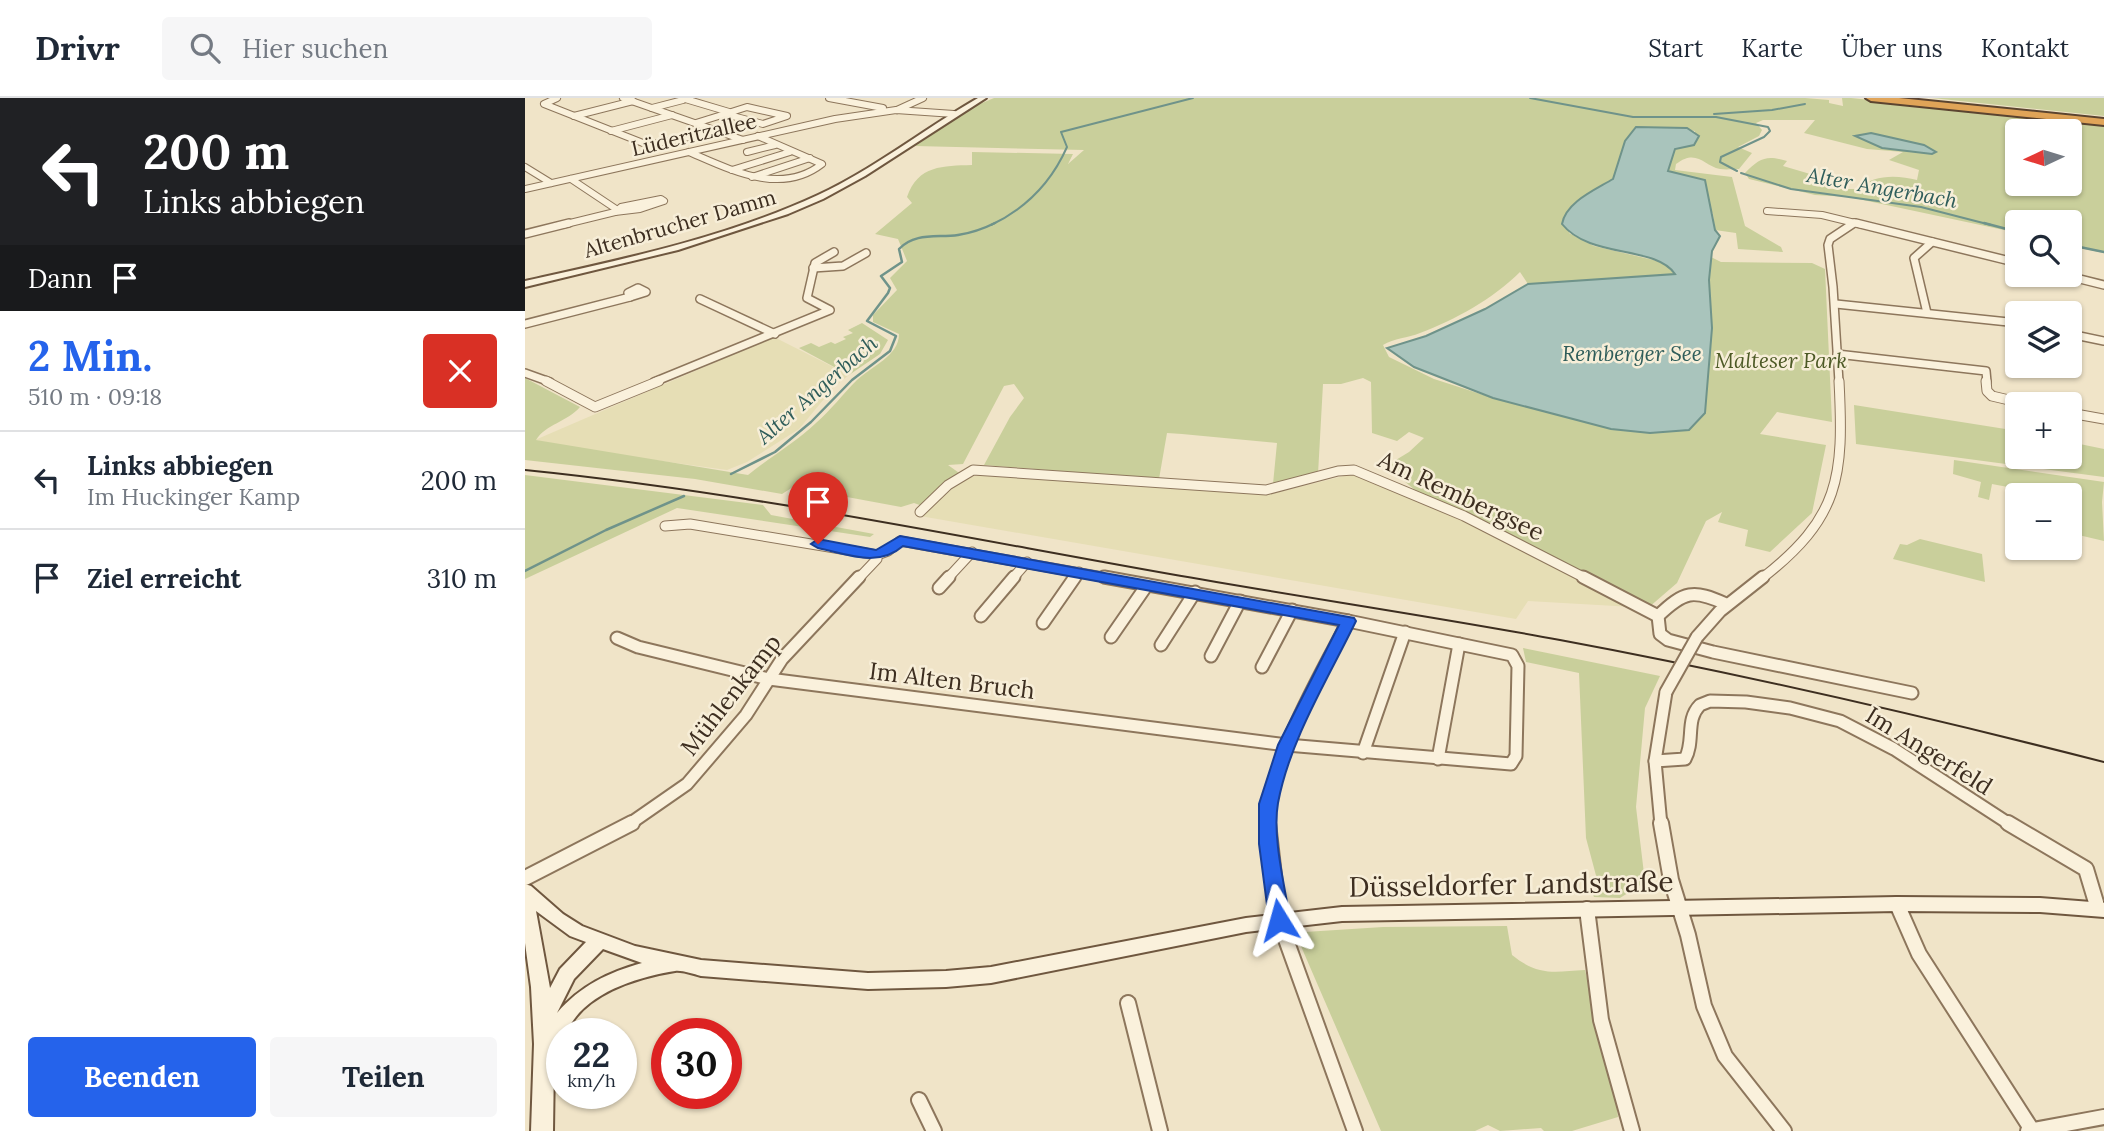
<!DOCTYPE html>
<html lang="de">
<head>
<meta charset="utf-8">
<style>
	:root { --surface:#fff; --page:#f6f6f7; --text:#1f2937; --muted:#747a83; --line:#e0e1e3; --accent:#2563eb }
	body { margin:0; font-family:Lora,serif; background:var(--page); color:var(--text); height:100vh; display:flex; flex-direction:column; font-size:26px; white-space:nowrap }
	* { box-sizing:border-box; margin:0 }
	p { font-size:23px; color:var(--muted) }
	.icon { flex:none; width:38px; height:38px; fill:none; stroke:currentColor; stroke-width:2; stroke-linecap:round; stroke-linejoin:round }
	.map { position:relative; flex:1; overflow:hidden }
	.panel { display:flex; flex-direction:column; background:var(--surface); width:525px }
	.panel>* { flex:none }
	.hud { background:#202124; color:#fff; overflow:hidden }
	.needle { width:46px; rotate:266deg }
	.controls { position:absolute; left:1480px; top:21px; display:grid; gap:14px }
	.controls a { display:grid; place-items:center; width:77px; height:77px; border-radius:7px; background:var(--surface); box-shadow:0 2px 5px #0004; font-size:35px }
	.speed { position:absolute; left:21px; top:920px; display:flex; gap:14px; font-size:35px; font-weight:700; text-align:center }
	.speed>* { display:grid; place-content:center; width:91px; height:91px; border-radius:50%; background:var(--surface); box-shadow:0 2px 5px #0004; line-height:1 }
	.speed small { font-size:18px; font-weight:400 }
	.speed .limit { border:10px solid #d22; background:#fff; color:#111 }
	.pin { position:absolute; display:grid; place-items:center; width:60px; height:60px; color:#fff; margin:-72px -30px; border-radius:50% 50% 50% 0; rotate:-45deg; box-shadow:0 0 7px #0007 }
	.pin .icon { rotate:45deg }
	.me { position:absolute; width:77px; margin:-38px; rotate:352deg; stroke-linejoin:round; filter:drop-shadow(0 0 5px #0008) }
	.turn { display:flex; align-items:center; gap:24px; height:147px; padding:0 28px; font-size:32px }
	.turn .icon { width:91px; height:91px; stroke-width:2.5 }
	.turn b { display:block; font-size:49px; line-height:60px }
	.then { display:flex; align-items:center; height:66px; padding:0 28px; background:#0003; gap:14px; font-size:26px }
	.round { display:grid; place-items:center; flex:none; width:74px; height:74px; border-radius:7px; background:var(--page) }
	.summary { display:flex; align-items:center; justify-content:space-between; height:119px; padding:0 28px }
	h1 { font-size:42px; font-weight:700; line-height:52px; color:var(--accent) }
	.action { display:flex; gap:14px; margin-top:auto; padding:14px 28px }
	.action a { flex:1; height:80px; border-radius:7px; background:var(--accent); color:#fff; font-size:28px; font-weight:700; line-height:80px; text-align:center }
	.action a+a { background:var(--page); color:var(--text) }
	ul { padding:0; list-style:none }
	li { display:flex; align-items:center; gap:21px; height:98px; padding:0 28px; border-top:2px solid var(--line) }
	li div { flex:1 }
	li b { display:block; font-size:26px }
	li em { font-style:normal }
	header { display:flex; align-items:center; gap:42px; box-sizing:border-box; height:98px; padding:0 35px; background:var(--surface); border-bottom:2px solid var(--line) }
	header strong { font-size:33px }
	nav { display:flex; gap:38px; margin-inline-start:auto; font-size:24px }
	.search { width:490px; height:63px; background:var(--page); display:flex; align-items:center; gap:18px; box-sizing:border-box; padding:0 24px; border-radius:7px; color:var(--muted); font-size:26px }
	main { display:flex; flex:1; min-height:0 }
	.map>svg:first-child { display:block }
</style>
</head>
<body>
<header>
<strong>Drivr</strong>
<div class="search"><svg class="icon" aria-label="search" viewBox="0 0 24 24"><circle cx="10" cy="10" r="6"/><path d="M15 15l6 6"/></svg>Hier suchen</div>
<nav><a>Start</a><a>Karte</a><a>Über uns</a><a>Kontakt</a></nav>
</header>
<main>
<section class="panel">
<div class="hud">
<div class="turn"><svg class="icon" aria-label="left" viewBox="0 0 24 24"><path d="M17 20v-9H6M10 6l-5 5 5 5"/></svg><div><b>200 m</b>Links abbiegen</div></div>
<div class="then">Dann<svg class="icon" aria-label="arrive" viewBox="0 0 24 24"><path d="M6 21V4h12l-3 4 3 4H6"/></svg></div>
</div>
<div class="summary"><div><h1>2 Min.</h1><p>510 m · 09:18</p></div><a class="round" style="background:#d93025;color:#fff"><svg class="icon" aria-label="close" viewBox="0 0 24 24"><path d="M6 6l12 12M18 6L6 18"/></svg></a></div>
<ul>
<li><svg class="icon" aria-label="left" viewBox="0 0 24 24"><path d="M17 20v-9H6M10 6l-5 5 5 5"/></svg><div><b>Links abbiegen</b><p>Im Huckinger Kamp</p></div><em>200 m</em></li>
<li><svg class="icon" aria-label="arrive" viewBox="0 0 24 24"><path d="M6 21V4h12l-3 4 3 4H6"/></svg><div><b>Ziel erreicht</b></div><em>310 m</em></li>
</ul>
<div class="action"><a>Beenden</a><a>Teilen</a></div>
</section>
<div class="map">
<svg width="1579" height="1033" viewBox="0 0 1579 1033">
	<rect width="100%" height="100%" fill="#f0e4c8"/>
	<g fill="#e6deb5">
		<polygon points="249,239 324,277 309,289 274,331 222,364 202,372 71,354 10,342"/>
		<polygon points="457,376 750,395 827,376 841,379 943,423 1108,509 1003,503 991,521 395,418 439,381"/>
	</g>
	<g fill="#c9cf9b" fill-rule="evenodd">
		<path d="M469 0H1280L1304 2V5L1318 8 1317 0H1326L1579 26V155L1545 148V124H1493V135L1324 99 1290 97 1224 81 1220 75C1235 60 1241 57 1262 63L1258 68 1292 78 1303 91H1333C1348 76 1373 77 1392 82L1394 72 1364 62 1378 54 1342 51 1279 35 1290 22H1238L1231 25 1237 32 1234 38 1213 49 1227 55 1214 71C1208 71 1201 72 1195 71 1179 68 1172 50 1151 66L1150 72 1207 79 1220 128 1256 149 1258 154 1213 151 1211 135 1190 132 1188 116 1168 79 1143 74 1150 51 1169 47 1170 33 1142 29 1100 43 1088 81 1051 105 1044 135 1069 148 1141 165 1150 176 1003 186 995 174C968 201 930 222 895 235 883 240 869 240 858 247L864 259 909 281 968 300 1180 315 1187 230 1184 182 1186 159 1196 164 1287 165 1300 171 1307 324 1252 314 1235 336 1301 347 1287 415 1245 454 1220 448 1223 432 1193 424 1197 414 1181 423 1152 485 1123 510 896 397 861 368 884 354 899 340 884 334 872 343 847 335 846 284 838 280 816 286H798L793 376 748 386 752 345 657 336 642 335 634 381 459 367 485 319 499 300 489 286 479 288 438 366 423 367 437 377 400 409 389 405 376 409 268 389 257 396 170 381 0 362V280L55 309C42 324 21 326 11 342L223 377C245 359 270 345 291 325 306 312 318 296 332 282 347 268 374 258 374 236L348 224V217L372 192 365 180 382 163 373 141 350 136 387 105 382 99C393 67 418 68 447 67V54L548 56 543 66 559 52 390 48 450 8ZM1493 33H1545V86H1493Z"/>
		<polygon points="1407,0 1579,0 1579,18"/>
		<polygon points="337,225 363,242 355,256 324,277 274,250 286,245 294,249 306,244 310,246 321,241 318,239 328,235 323,232"/>
		<polygon points="1329,307 1493,333 1493,359 1545,359 1545,344 1579,351 1579,379 1331,346"/>
		<polygon points="1429,362 1579,384 1577,404 1579,443 1545,435 1545,397 1524,397 1467,386 1464,402 1453,399 1456,384 1428,376"/>
		<polygon points="0,377 238,407 246,417 349,436 345,439 152,410 0,481"/>
		<polygon points="1395,441 1457,456 1460,484 1368,461 1375,446 1382,447"/>
		<polygon points="998,550 1135,578 1120,610 1111,709 1120,784 1095,800 1069,799 1064,786 1073,785 1061,740 1054,575 1001,564"/>
		<path d="M982 828 987 857C1013 878 1028 874 1060 872L1089 988 1093 1019 1047 1033H1019L1016 1030 975 1033 963 1027 950 1033H856L772 839 780 834 858 829Z"/>
	</g>
	<g fill="#a9c4bc" stroke="#6f938a" stroke-width="2">
		<path d="M1111 29 1162 30 1174 38 1169 47 1150 51 1143 73 1180 82 1190 132 1195 138 1187 153 1184 182 1187 230 1180 315 1164 332 1125 335 1086 331 968 300 889 269 862 250 901 238 960 211 1003 186 1150 176C1130 147 1065 161 1037 126 1041 104 1070 92 1088 81L1100 43Z"/>
		<polygon points="1346,35 1399,47 1411,54 1407,56 1357,50 1330,38"/>
	</g>
	<g fill="none" stroke-linecap="round" stroke-linejoin="round">
		<g stroke="#6f938a" stroke-width="2">
			<polyline points="1005,0 1108,19 1191,19 1243,29 1245,33 1239,39 1196,59 1195,64 1212,73"/>
			<polyline points="1189,16 1247,12 1280,6"/>
			<polyline points="1216,75 1266,91 1396,109 1466,127"/>
			<path d="M466 127C502 110 526 85 542 49L536 34 668 0"/>
		</g>
		<g stroke="#6f938a" stroke-width="2.5">
			<polyline points="1459,125 1493,134"/>
			<polyline points="1545,147 1579,154"/>
			<path d="M206 376 250 354 286 324 327 282 365 253 371 238 342 223 363 195 365 190 356 178 377 164 374 151C390 134 412 140 433 137 446 135 458 131 470 125"/>
			<polyline points="0,473 81,432 159,398"/>
		</g>
		<defs>
			<g id="minor-far4">
				<polyline points="32,0 19,6 123,47 195,33"/>
				<polyline points="98,0 218,42"/>
				<polyline points="157,0 204,14"/>
				<polyline points="304,0 358,10"/>
				<polygon points="222,9 262,18 238,26 200,16"/>
				<polyline points="127,10 158,2"/>
				<polyline points="372,12 398,0"/>
				<polyline points="49,18 108,3"/>
				<polyline points="171,25 200,16"/>
				<polyline points="86,33 147,17"/>
				<path d="M164 54C206 72 256 98 297 66L233 38"/>
				<polyline points="222,54 250,47"/>
				<polyline points="0,69 26,85"/>
				<polyline points="207,72 265,54"/>
				<polyline points="227,79 285,60"/>
				<polyline points="46,81 91,111"/>
				<polyline points="0,91 310,21 371,12 429,16"/>
				<polygon points="136,101 139,103 115,111 90,114 96,109"/>
				<polyline points="1242,113 1297,117 1338,127"/>
				<polyline points="37,127 90,114"/>
				<polyline points="1326,127 1329,125"/>
			</g>
			<g id="minor-far3">
				<polyline points="1331,125 1493,165"/>
				<polyline points="0,136 44,125"/>
				<polyline points="288,170 318,168 341,155"/>
				<polyline points="1539,177 1579,187"/>
				<polygon points="113,190 121,194 105,199 103,195"/>
				<polyline points="175,201 250,236"/>
				<polyline points="1311,206 1493,225"/>
				<polyline points="1402,215 1389,160 1407,144"/>
				<polyline points="0,226 105,199"/>
				<polyline points="1545,236 1579,243"/>
				<polyline points="1312,256 1461,273 1462,284"/>
				<polyline points="1548,268 1552,237"/>
				<polyline points="0,275 25,284"/>
				<polyline points="129,284 305,212 282,200 290,165 309,154"/>
				<polyline points="1314,284 1308,189 1303,147 1305,141 1329,125"/>
			</g>
			<g id="minor-far2">
				<polyline points="21,283 70,309 134,283"/>
				<polyline points="1461,283 1462,293 1467,298 1501,306"/>
				<polyline points="1545,315 1579,321"/>
				<polyline points="395,414 423,387 448,372 741,392 813,373 829,372 939,418 1062,481"/>
				<polyline points="140,428 165,426 352,457 363,453 375,443 589,481"/>
				<polyline points="333,481 352,461 352,457"/>
				<polyline points="422,481 447,454"/>
				<polyline points="487,481 502,464"/>
				<polyline points="549,481 554,474"/>
				<path d="M1236 481C1315 420 1319 379 1314 283"/>
			</g>
			<g id="minor-far1">
				<path d="M579 479 823 523C795 580 742 664 744 727"/>
				<polyline points="1058,479 1133,518"/>
				<polyline points="414,490 424,479"/>
				<polyline points="456,518 489,479"/>
				<polyline points="1133,518 1135,536 1143,542 1188,554 1387,595"/>
				<path d="M1133 518C1159 493 1168 491 1201 506"/>
				<polyline points="518,525 550,479"/>
				<polyline points="586,539 622,487"/>
				<polyline points="1172,539 1195,513 1238,479"/>
				<polyline points="92,540 113,549 244,581 762,647 986,666 991,658 993,568 987,557 823,523"/>
				<polyline points="636,547 670,494"/>
				<polyline points="686,558 715,503"/>
				<polyline points="737,569 767,512"/>
				<polyline points="838,655 880,534"/>
				<polyline points="913,661 934,546"/>
				<path d="M1130 663 1160 661C1170 643 1160 622 1175 607L1185 603 1221 604 1265 610 1315 623 1369 651 1486 727"/>
				<polyline points="103,727 162,686 221,617 257,561 334,479"/>
				<polyline points="1136,727 1130,663 1141,594"/>
			</g>
			<g id="minor">
				<polyline points="743,725 754,822 830,1033"/>
				<polyline points="1136,725 1146,782 1163,837 1179,908 1200,958 1259,1033"/>
				<polyline points="1483,725 1561,771 1573,811"/>
				<polyline points="0,780 107,725"/>
				<polyline points="1372,806 1394,856 1507,1032"/>
				<polyline points="1062,811 1076,922 1107,1033"/>
				<polyline points="603,905 635,1033"/>
				<polyline points="394,1002 409,1033"/>
				<polyline points="1503,1033 1579,1019"/>
			</g>
			<g id="secondary">
				<path d="M453 0H461L340 78 298 101 263 116 153 152 0 189V183C99 161 200 140 293 97 349 71 399 31 453 0Z"/>
				<path d="M0 786 6 788 38 816 57 828 110 848 176 862 343 875 421 873 466 869 721 820 817 809 1372 799 1515 800 1579 805V819L1515 814 1372 813 817 823 721 834 466 885 421 889 343 891 176 878C168 876 157 872 150 873 112 879 56 896 41 936H37L35 958 29 965 28 1033H6L9 946 6 889 0 845ZM11 813 45 838 61 844 35 871 25 890ZM78 851 117 865C84 874 55 888 32 915L49 881Z"/>
			</g>
			<polygon id="motorway" points="1341,0 1374,0 1579,21 1579,27 1346,3"/>
		</defs>
		<use href="#minor-far4" stroke="#8d765c" stroke-width="8"/>
		<use href="#minor-far3" stroke="#8d765c" stroke-width="10"/>
		<use href="#minor-far2" stroke="#8d765c" stroke-width="11"/>
		<use href="#minor-far1" stroke="#8d765c" stroke-width="15"/>
		<use href="#minor" stroke="#8d765c" stroke-width="18"/>
		<use href="#secondary" stroke="#6f573f" stroke-width="4"/>
		<use href="#motorway" stroke="#5b4430" stroke-width="4"/>
		<use href="#minor-far4" stroke="#faf1dc" stroke-width="6"/>
		<use href="#minor-far3" stroke="#faf1dc" stroke-width="7"/>
		<use href="#minor-far2" stroke="#faf1dc" stroke-width="9"/>
		<use href="#minor-far1" stroke="#faf1dc" stroke-width="11"/>
		<use href="#minor" stroke="#faf1dc" stroke-width="14"/>
		<use href="#secondary" fill="#faf1dc" fill-rule="evenodd"/>
		<use href="#motorway" fill="#e0a458" fill-rule="evenodd"/>
		<path stroke="#3d2e20" stroke-width="2" d="M0 372C218 394 430 438 645 476 775 499 906 518 1035 542 1218 576 1399 618 1579 664"/>
		<defs>
			<polyline id="minor-bridge" points="1141,594 1172,539"/>
		</defs>
		<use href="#minor-bridge" stroke="#8d765c" stroke-width="15" stroke-linecap="butt"/>
		<use href="#minor-bridge" stroke="#faf1dc" stroke-width="11"/>
	</g>
	<path fill="#2563eb" stroke="#184099" stroke-width="2" d="M375 438 829 520 831 523C803 581 765 641 753 705 747 739 760 788 765 822L762 828 754 830 747 828 744 822 734 746V706L753 647 814 527 378 448C353 470 322 456 293 450L286 446 293 441 351 452Z"/>
	<g text-anchor="middle" stroke-width="5" stroke-linejoin="round" paint-order="stroke">
		<g font-size="21" fill="#3d2e20" stroke="#f7eed8">
			<text transform="translate(169 37) rotate(-13)" y="7">Lüderitzallee</text>
			<text transform="translate(155 126) rotate(-16)" y="7">Altenbrucher Damm</text>
		</g>
		<g font-size="21" font-style="italic" fill="#2f5d5a" stroke="#f7eed8">
			<text transform="translate(1357 90) rotate(10)" y="7">Alter Angerbach</text>
			<text x="1107" y="263">Remberger See</text>
			<text transform="translate(292 292) rotate(-41)" y="7">Alter Angerbach</text>
		</g>
		<g font-size="21" font-style="italic" fill="#4d5a26" stroke="#f7eed8">
			<text x="1256" y="270">Malteser Park</text>
		</g>
		<g font-size="24" fill="#3d2e20" stroke="#f7eed8">
			<text transform="translate(936 398) rotate(25)" y="8">Am Rembergsee</text>
			<text transform="translate(427 583) rotate(7)" y="8">Im Alten Bruch</text>
			<text transform="translate(206 597) rotate(-52)" y="8">Mühlenkamp</text>
			<text transform="translate(1404 653) rotate(32)" y="8">Im Angerfeld</text>
		</g>
		<g font-size="28" fill="#3d2e20" stroke="#f7eed8">
			<text transform="translate(986 786) rotate(-1)" y="10">Düsseldorfer Landstraße</text>
		</g>
	</g>
</svg>
<div class="controls">
<a><svg class="needle" viewBox="-14 -14 28 28"><path d="M0-13l5 13h-10z" fill="#e53935"/><path d="M0 13l5-13h-10z" fill="#747a83"/></svg></a>
<a><svg class="icon" aria-label="search" viewBox="0 0 24 24"><circle cx="10" cy="10" r="6"/><path d="M15 15l6 6"/></svg></a>
<a><svg class="icon" aria-label="layers" viewBox="0 0 24 24"><path d="M12 4l9 5-9 5-9-5zM3 14l9 5 9-5"/></svg></a>
<a>+</a>
<a>−</a>
</div>
<div class="speed"><div>22<small>km/h</small></div><div class="limit">30</div></div>
<div class="pin" style="left:293px;top:446px;background:#d93025"><svg class="icon" aria-label="arrive" viewBox="0 0 24 24"><path d="M6 21V4h12l-3 4 3 4H6"/></svg></div>
<svg class="me" style="left:754px;top:822px" viewBox="-20 -20 40 40"><path d="M0-17L14 15 0 8-14 15z" fill="#2563eb" stroke="#fff" stroke-width="4"/></svg>
</div>
</main>
</body>
</html>
